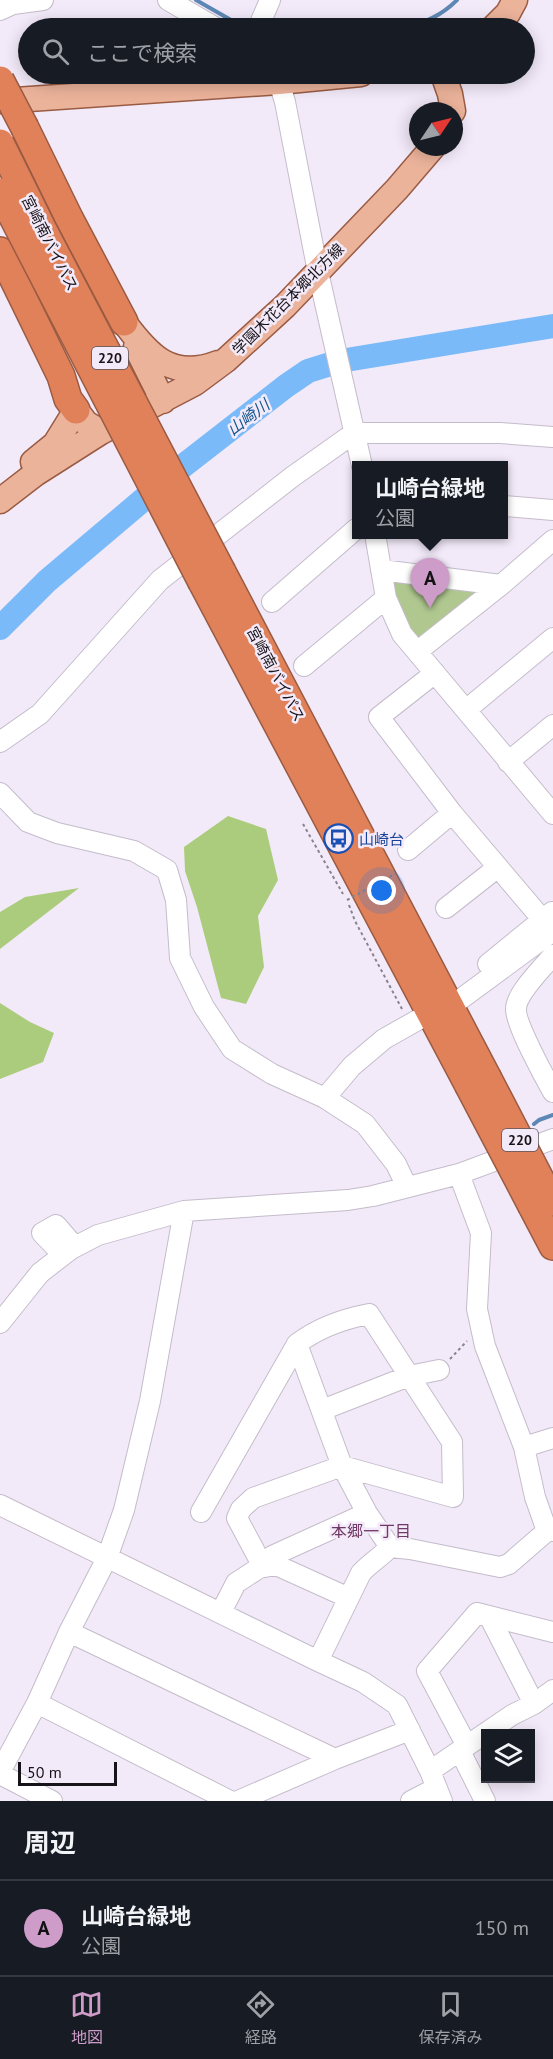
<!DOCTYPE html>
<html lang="ja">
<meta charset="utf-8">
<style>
body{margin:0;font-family:"PT Sans","Noto Sans JP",sans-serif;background:#242831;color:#f1f3f6}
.controls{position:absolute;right:18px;bottom:18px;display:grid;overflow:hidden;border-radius:0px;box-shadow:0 3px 15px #0003}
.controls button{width:54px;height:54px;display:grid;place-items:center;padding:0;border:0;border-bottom:2px solid #363941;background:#171b24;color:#f1f3f6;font:30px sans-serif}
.compass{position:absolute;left:409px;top:102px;width:54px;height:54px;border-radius:50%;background:#171b24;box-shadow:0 3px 15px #0003;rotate:55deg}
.scale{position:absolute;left:18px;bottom:15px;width:99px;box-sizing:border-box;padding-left:6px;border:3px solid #171419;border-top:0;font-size:16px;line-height:21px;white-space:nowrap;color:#171419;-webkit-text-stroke:4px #f3eaf9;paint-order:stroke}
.you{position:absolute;left:382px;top:891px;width:21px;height:21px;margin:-15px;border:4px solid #fff;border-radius:50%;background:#1a73e8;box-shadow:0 0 0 9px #1a73e833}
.badge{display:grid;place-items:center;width:39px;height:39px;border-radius:50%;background:#cd9cc8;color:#111;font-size:20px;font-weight:700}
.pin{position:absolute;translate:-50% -50px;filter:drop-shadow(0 2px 3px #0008)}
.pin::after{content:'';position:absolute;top:32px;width:21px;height:18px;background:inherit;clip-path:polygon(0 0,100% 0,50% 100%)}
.popup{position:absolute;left:352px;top:461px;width:156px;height:78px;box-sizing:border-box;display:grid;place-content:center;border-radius:0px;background:#171b24;filter:drop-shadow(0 2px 4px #0005);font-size:20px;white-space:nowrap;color:#9ea1a6}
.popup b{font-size:22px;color:#f1f3f6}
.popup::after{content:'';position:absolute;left:50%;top:100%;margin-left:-12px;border:12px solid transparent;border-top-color:#171b24}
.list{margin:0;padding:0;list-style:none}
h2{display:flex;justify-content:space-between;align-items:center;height:78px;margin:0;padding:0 24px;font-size:26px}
h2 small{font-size:20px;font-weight:400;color:#9ea1a6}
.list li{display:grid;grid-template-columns:39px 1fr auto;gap:18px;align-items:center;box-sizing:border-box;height:96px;padding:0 24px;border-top:2px solid #363941}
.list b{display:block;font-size:22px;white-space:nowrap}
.list p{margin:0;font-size:20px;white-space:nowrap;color:#9ea1a6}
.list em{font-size:20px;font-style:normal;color:#9ea1a6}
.icon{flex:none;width:33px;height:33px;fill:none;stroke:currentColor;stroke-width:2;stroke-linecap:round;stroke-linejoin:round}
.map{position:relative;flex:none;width:553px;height:1801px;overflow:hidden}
.search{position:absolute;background:#171b24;box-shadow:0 3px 15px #0003;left:18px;right:18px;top:18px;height:66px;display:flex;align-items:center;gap:15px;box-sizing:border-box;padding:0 21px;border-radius:33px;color:#9ea1a6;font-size:22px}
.sheet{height:174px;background:#171b24}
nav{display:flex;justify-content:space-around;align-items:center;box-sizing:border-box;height:84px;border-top:2px solid #363941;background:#171b24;font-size:16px;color:#9ea1a6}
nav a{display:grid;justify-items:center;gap:3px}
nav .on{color:#cd9cc8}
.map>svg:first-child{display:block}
.green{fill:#b0c890}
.forest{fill:#accc7d}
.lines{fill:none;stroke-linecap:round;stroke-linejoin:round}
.stream{stroke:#5d88b5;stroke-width:4}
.river{stroke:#7bbaf8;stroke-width:24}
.minor-casing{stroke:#c4bcca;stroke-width:22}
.major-casing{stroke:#9a5b43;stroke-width:27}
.highway-casing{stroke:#9a5b43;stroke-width:30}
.path{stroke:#89838d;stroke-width:2;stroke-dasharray:3 3;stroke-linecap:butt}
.minor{stroke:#fff;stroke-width:20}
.major{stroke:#ecb39b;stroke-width:24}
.highway{stroke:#e08159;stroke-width:27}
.highway-bridge-casing{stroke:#9a5b43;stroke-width:30;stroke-linecap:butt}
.path-bridge{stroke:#89838d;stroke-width:2;stroke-dasharray:3 3;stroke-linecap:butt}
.highway-bridge{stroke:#e08159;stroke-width:27}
.labels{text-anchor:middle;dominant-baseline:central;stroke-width:5;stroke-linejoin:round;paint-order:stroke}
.shield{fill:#f3eaf9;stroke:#59545c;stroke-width:1.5}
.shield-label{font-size:14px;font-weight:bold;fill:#171419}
.street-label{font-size:15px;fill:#171419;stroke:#f3eaf9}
.transit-label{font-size:15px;fill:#164399;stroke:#f3eaf9;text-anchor:start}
.water-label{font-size:16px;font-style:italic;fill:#12568e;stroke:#f3eaf9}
.neighbourhood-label{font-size:16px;fill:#703865;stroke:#f3eaf9}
</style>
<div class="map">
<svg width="553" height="1801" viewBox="0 0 553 1801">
<rect width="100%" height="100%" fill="#f3eaf9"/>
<path class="green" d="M391 579 480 589 424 642 412 641 398 619Z"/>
<path class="forest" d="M228 816 266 829 278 880 258 916 264 967 246 1004 221 998 197 907 185 871 184 847Z
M79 888 0 949V912L25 897Z
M0 1003 30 1022 54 1033 43 1062 0 1079Z"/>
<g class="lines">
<path class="stream" d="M196 0 245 28
M406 28C426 22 442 15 457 0
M534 1124 539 1120 553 1115"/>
<path class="river" d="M0 628 47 581 183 466 286 386 308 371 340 361 553 326"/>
<defs>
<path id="minor" d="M168 0 216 28
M0 10 13 4 43 0
M258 28 270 0
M269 74 279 82 285 102 318 272 362 466
M504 506 553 510
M375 534 386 598 402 634 553 814
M381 570 501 585
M272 602 356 529
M418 651 501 585 553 540
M304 666 386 598
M435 673 379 717 452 813 542 919
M466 710 553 638
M0 742 40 714 160 580 292 477 354 433H500L553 437
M508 762 553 725
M0 793 28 822 57 833 134 851 167 870 176 900 180 958 204 1007 232 1049 272 1074 325 1098 365 1124 396 1164 407 1187
M408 850 452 813
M446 908 498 867
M553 955C543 968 516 993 516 1009 515 1023 545 1078 553 1092
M488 964 552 912
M450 1007 553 931
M325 1098 352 1066 384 1039 430 1013
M459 1174 481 1233 477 1309 485 1346 524 1447 535 1497 547 1531
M63 1255 42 1233 56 1225 75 1247
M369 1314 452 1442 453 1497 342 1466 297 1344C319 1327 343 1319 369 1314Z
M0 1323 40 1273 71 1249 98 1235 184 1211 348 1200 373 1196 459 1174 553 1139
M322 1410 409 1376 439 1370
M524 1447 553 1438
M0 1505 318 1661 363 1682 397 1705 430 1771 442 1801
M201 1512 297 1344
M272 1556 367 1513
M261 1563 237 1518 241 1509 253 1498 342 1466 367 1513 390 1547
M221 1612 236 1583 259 1568 276 1565 349 1598
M489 1616 534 1704
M69 1632 335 1759
M318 1661 361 1573C370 1563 381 1557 390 1547L410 1549 500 1567 509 1564 547 1531H553
M37 1703 230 1801
M467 1746 427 1671 477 1613 553 1632
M460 1751 485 1801
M430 1771 512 1715 534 1704 553 1690
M0 1772 37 1703 69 1632 107 1558 124 1510 150 1401 184 1211
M0 1774 52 1801
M238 1801 335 1759 410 1730
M411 1801 436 1788"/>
<path id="major" d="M493 28 508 13 515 0
M443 74 450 94 453 111
M0 101 279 82 361 74
M124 322C149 356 172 381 218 363
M136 347 163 401
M33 462 55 444 76 410 86 423 101 432
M0 501 35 474 101 432 195 383 226 360 285 306 397 189 433 147"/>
<path id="highway" d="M25 128 69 218 124 322
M0 251 61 376 68 399 76 410
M222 572 487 1077
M202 582 468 1084
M532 1206 553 1246"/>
</defs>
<use href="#minor" class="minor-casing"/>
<use href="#major" class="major-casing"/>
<use href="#highway" class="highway-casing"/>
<path class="path" d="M303 824 343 894
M349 905 355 921 402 1009
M450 1359 467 1341"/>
<use href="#minor" class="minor"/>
<use href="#major" class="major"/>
<use href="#highway" class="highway"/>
<defs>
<path id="highway-bridge" d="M0 80 25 128
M0 143 42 228 222 572
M0 192 202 582
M487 1077 552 1202
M468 1084 532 1206"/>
</defs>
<use href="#highway-bridge" class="highway-bridge-casing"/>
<path class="path-bridge" d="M347 900 395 874"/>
<use href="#highway-bridge" class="highway-bridge"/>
</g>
<defs>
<symbol id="bus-ring" viewBox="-11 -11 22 22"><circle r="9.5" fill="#f3eaf9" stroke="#1a4fb4" stroke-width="1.5"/><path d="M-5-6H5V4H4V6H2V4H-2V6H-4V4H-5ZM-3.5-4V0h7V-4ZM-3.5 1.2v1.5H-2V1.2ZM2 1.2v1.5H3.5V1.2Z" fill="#1a4fb4"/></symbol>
</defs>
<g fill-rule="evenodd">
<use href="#bus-ring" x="322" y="822" width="33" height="33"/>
</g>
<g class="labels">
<g class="shield">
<rect x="92" y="347" width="36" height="22" rx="4.5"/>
<rect x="502" y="1129" width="36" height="22" rx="4.5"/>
</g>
<g class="shield-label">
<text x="110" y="358">220</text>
<text x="520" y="1140">220</text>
</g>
<g class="street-label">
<text transform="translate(50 243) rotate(63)">宮崎南バイパス</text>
<text transform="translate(288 299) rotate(-45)">学園木花台本郷北方線</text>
<text transform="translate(276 674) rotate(62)">宮崎南バイパス</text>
</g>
<g class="transit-label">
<text x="359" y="839">山崎台</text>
</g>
<g class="water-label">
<text transform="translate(248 417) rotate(-37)">山崎川</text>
</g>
<g class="neighbourhood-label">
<text x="371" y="1531">本郷一丁目</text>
</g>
</g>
</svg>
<div class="controls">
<button><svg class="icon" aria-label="layers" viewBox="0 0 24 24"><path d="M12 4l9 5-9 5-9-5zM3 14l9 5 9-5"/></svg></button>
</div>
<svg class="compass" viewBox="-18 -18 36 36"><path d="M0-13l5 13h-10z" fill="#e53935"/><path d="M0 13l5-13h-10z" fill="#9ea1a6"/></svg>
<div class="scale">50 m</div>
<div class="you"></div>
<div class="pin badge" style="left:430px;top:608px">A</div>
<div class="popup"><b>山崎台緑地</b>公園</div>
<div class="search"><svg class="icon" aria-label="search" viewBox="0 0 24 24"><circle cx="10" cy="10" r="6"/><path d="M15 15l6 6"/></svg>ここで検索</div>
</div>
<section class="sheet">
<h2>周辺<small></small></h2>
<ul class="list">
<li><span class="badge">A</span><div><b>山崎台緑地</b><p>公園</p></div><em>150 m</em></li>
</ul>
</section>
<nav>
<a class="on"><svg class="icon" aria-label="map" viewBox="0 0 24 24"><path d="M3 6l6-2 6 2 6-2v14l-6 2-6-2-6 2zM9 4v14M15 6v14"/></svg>地図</a>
<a><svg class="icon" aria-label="directions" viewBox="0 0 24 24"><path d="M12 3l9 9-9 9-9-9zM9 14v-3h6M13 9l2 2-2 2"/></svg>経路</a>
<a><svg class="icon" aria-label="saved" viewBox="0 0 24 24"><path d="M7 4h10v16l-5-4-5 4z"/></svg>保存済み</a>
</nav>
